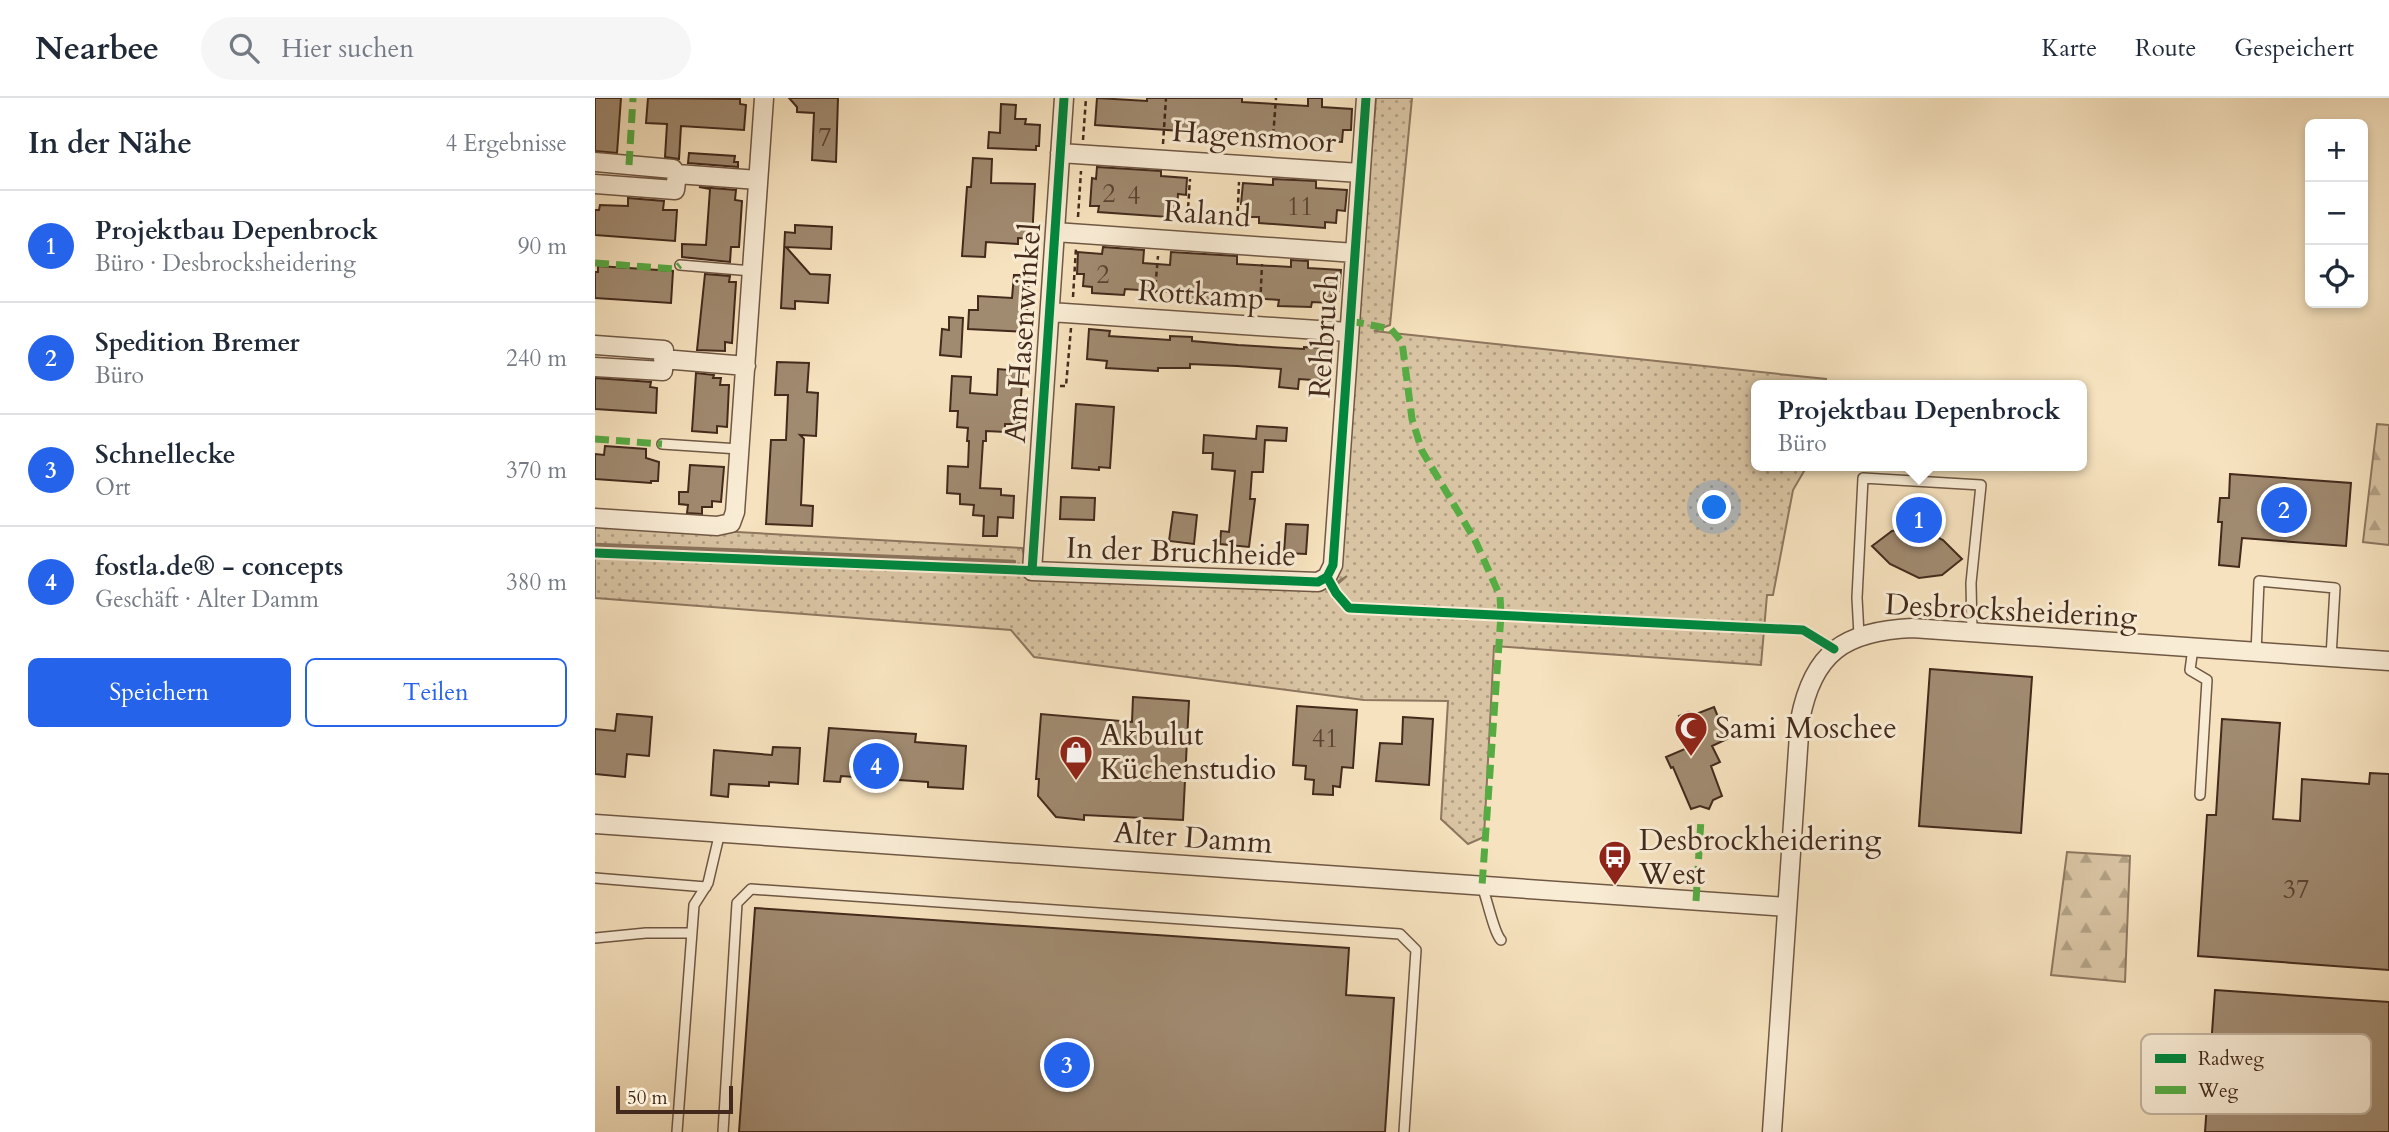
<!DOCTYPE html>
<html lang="de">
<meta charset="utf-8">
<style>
body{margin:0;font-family:Cardo,serif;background:#f6f6f7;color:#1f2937}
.controls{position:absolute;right:21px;top:21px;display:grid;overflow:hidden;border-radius:10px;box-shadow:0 4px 10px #0003}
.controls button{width:63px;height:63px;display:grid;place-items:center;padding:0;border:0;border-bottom:2px solid #e0e1e3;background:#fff;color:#1f2937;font:35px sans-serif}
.scale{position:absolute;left:21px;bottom:18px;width:117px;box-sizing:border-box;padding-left:7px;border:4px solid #432a1c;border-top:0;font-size:19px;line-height:24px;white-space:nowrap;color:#432a1c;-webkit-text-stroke:5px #f9ecd5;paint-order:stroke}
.you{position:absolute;left:1120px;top:410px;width:24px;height:24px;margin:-18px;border:5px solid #fff;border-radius:50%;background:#1a73e8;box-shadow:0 0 0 10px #1a73e833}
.badge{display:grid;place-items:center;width:46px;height:46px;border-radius:50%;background:#2563eb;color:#fff;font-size:23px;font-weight:700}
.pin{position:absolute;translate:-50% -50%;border:4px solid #fff;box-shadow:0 2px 7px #0006}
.popup{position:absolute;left:1156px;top:282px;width:336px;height:91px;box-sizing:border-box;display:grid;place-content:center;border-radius:10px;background:#fff;filter:drop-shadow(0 2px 5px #0005);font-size:23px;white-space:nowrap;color:#747a83}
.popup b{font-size:26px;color:#1f2937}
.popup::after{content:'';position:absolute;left:50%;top:100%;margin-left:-14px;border:14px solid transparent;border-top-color:#fff}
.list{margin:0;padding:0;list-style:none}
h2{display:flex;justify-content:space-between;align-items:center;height:91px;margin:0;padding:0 28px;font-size:30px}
h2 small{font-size:23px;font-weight:400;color:#747a83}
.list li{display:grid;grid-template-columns:46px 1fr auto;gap:21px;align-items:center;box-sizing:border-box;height:112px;padding:0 28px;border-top:2px solid #e0e1e3}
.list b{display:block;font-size:26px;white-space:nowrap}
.list p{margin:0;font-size:23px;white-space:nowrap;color:#747a83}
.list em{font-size:23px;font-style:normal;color:#747a83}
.actions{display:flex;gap:14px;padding:21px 28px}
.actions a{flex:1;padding:16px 0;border:2px solid #2563eb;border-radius:10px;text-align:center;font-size:24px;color:#2563eb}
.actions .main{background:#2563eb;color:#fff}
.icon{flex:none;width:38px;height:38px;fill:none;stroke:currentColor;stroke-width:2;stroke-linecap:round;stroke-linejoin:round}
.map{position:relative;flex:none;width:1794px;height:1034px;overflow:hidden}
header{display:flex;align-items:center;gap:42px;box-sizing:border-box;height:98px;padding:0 35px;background:#fff;border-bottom:2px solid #e0e1e3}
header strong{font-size:33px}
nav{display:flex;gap:38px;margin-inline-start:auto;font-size:24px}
.search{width:490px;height:63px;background:#f6f6f7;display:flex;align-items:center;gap:18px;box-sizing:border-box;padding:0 24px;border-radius:38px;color:#747a83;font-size:26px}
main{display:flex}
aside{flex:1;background:#fff}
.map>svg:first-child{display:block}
.green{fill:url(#green-dots);stroke:#8e765f;stroke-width:2}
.forest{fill:url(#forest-firs);stroke:#8e765f;stroke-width:2}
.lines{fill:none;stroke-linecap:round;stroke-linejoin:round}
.stream{stroke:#8a735c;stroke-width:4.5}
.building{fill:#a08a70;stroke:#432a1c;stroke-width:2}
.service-casing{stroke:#705844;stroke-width:12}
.minor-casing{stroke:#705844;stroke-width:21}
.path{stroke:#432a1c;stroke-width:2.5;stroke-dasharray:5 3.5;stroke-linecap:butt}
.service{stroke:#f9ecd5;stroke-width:9}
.minor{stroke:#f9ecd5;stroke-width:18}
.quiet{stroke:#56ab43;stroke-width:7;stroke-dasharray:14 7;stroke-linecap:butt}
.cycleway-casing{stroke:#f9ecd5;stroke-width:13}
.cycleway{stroke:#00873e;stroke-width:9}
.labels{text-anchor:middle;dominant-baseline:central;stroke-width:6;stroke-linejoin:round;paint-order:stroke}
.number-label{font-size:26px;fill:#5a4231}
.street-label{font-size:30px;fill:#432a1c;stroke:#f9ecd5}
.poi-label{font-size:30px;fill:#432a1c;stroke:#f9ecd5;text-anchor:start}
.key{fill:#f9ecd5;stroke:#c2b29e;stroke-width:2}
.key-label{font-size:19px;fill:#432a1c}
</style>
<header>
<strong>Nearbee</strong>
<div class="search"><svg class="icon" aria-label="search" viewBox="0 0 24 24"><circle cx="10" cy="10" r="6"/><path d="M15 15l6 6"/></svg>Hier suchen</div>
<nav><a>Karte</a><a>Route</a><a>Gespeichert</a></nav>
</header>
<main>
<aside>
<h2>In der Nähe<small>4 Ergebnisse</small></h2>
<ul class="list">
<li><span class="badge">1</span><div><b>Projektbau Depenbrock</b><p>Büro · Desbrocksheidering</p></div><em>90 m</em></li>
<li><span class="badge">2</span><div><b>Spedition Bremer</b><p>Büro</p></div><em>240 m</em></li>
<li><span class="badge">3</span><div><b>Schnellecke</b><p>Ort</p></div><em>370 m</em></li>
<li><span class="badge">4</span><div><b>fostla.de® - concepts</b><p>Geschäft · Alter Damm</p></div><em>380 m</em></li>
</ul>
<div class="actions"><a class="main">Speichern</a><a>Teilen</a></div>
</aside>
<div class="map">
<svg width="1794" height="1034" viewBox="0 0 1794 1034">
<defs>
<pattern id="green-dots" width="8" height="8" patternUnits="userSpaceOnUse" patternTransform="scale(1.75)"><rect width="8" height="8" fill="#d8c3a2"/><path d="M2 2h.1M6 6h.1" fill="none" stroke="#b19f83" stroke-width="1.8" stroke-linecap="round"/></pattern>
<pattern id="forest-firs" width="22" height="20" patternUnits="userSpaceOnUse" patternTransform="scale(1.75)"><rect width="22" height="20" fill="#d8c3a2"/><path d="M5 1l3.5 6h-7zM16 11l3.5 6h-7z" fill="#b19f83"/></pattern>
</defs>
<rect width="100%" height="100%" fill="#f6e2be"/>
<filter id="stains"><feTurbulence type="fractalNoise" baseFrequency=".00286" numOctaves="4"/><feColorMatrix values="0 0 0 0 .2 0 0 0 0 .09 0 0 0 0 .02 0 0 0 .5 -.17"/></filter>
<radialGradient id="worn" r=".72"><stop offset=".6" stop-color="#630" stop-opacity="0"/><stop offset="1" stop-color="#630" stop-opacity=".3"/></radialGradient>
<path class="green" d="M781 0H817L795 227 779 233 1231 281 1230 287H1161V368H1212L1198 392 1178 497H1172L1166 567 899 548 889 739 873 746 846 721 853 603 769 602 439 559 416 532 0 500V426L427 450 435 479 739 489 752 478 740 485Z"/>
<path class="forest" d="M1782 326 1794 327V447L1768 444Z
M1472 754 1535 758 1530 884 1456 877Z"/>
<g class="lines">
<path class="stream" d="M0 447 419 464"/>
</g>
<path class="building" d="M0 0H26L22 55 0 53Z
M53 0 145 1V6L151 7 149 32 86 28 84 61 70 59 72 26 51 25Z
M194 0H243L241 64 217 62 219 15 202 14V9Z
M502 0 552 3V0H647V4L713 8V0H727V9L757 11 756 32H748L747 44 500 27Z
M406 6 421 7 420 21H431L430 26 445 27 444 48H441V52L393 50 394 34 405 35Z
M94 55 140 58 139 64H143V69L93 65Z
M378 60 397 61 396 85 440 86 437 141 423 140V146L391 144 390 159 367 158 372 89H376Z
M502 69 566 73V78L592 80 591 97 583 96 582 114 573 113V119L503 114 504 108H495L497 80 501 81Z
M678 81 721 83V90L752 92 750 113 742 112 741 125 730 124V130L664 125V119H653L654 106H646L648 85 678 87Z
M104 89 141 92 140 102 147 103 144 149H136L135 164 87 159V146L111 147 115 91Z
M33 100 69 103 68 112H82L80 143 0 137V112H4L5 107 33 108Z
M200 127 237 129 236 151 191 149 215 176 235 177 233 205 200 203V211L186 210 190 134 200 135Z
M508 149 549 152 548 165 575 167 576 154 642 158V166L696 169V162L713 163V170L746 172 744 193H737L736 205 717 204 716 209 683 208 684 202 643 199V205L608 203 590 201V195L530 191 529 197 497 195V189L488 188 489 176H482L483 154 507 156Z
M3 168 78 173 76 205 0 200V174H3Z
M110 176 135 178 134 184H141L137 245 130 244V253L102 252Z
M419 177H434L431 234 373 231 374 212H383V198L417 200Z
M354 219 368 220 366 259 345 257 347 231 354 232Z
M494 231 515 233 514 238 575 242V238L597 239V243L643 247 709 251V249L734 250 731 283 704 281 703 291 684 289 686 271 642 268 595 266V270H563V273L511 270 512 263 492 261Z
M182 264 214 265 212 294 223 295 221 338 205 337 209 341 206 407 218 408 217 428 171 426 176 342H191L193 297H180Z
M414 270 428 271 424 326H410V334L391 333V343H388L385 390 406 391V397L419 398 418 420 403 419 402 438H388L389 418 378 417 379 407 365 406V396L352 395 353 368 373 369 374 343H372L373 330 362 329 363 313H355L357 278 376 279 375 295 402 297 403 271 414 272Z
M101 275 119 277 118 280H126L125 287H134L132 329 122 328V335L97 333Z
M0 280 56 284 55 289 62 290 61 315 0 311Z
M481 306 519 309 515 370 504 369V372L477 370Z
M662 328 692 330 691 343 670 342 668 374H657L655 401H660L654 449 625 446 626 433 634 434 640 373 617 371 618 355H608L609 337 661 341Z
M10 348 51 351V360L64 364 63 383H56V385L0 381V356L9 357Z
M95 367 129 369 126 404 117 403V409H107V416L92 415 93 407 84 406V394H93Z
M1635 376 1756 385 1751 448 1647 440 1644 469 1624 467 1627 424H1623L1625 400H1634Z
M466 399 500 400 499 422 465 421Z
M578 414 602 417 599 446 574 443Z
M691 426 713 427 711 456 689 455Z
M1322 429 1348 442 1367 461 1347 477 1324 480 1295 466 1277 448 1297 433Z
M1335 571 1437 579 1426 735 1324 728Z
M538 599 594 603 588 722 489 717V722L461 719 443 698 444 681H441L446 616 537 624Z
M702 608 762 612 758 670 747 669 745 689 738 688V697L718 696 719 682 710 681 711 668 698 667Z
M1119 609 1132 641 1117 648 1125 664 1116 668 1127 698 1118 702 1114 711 1105 708 1096 711 1078 669 1076 670 1071 659 1097 648 1084 618 1094 614 1096 618Z
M22 616 57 619 54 658 32 656 30 679 0 676V631L20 633Z
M808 619 838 621 834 687 781 683 785 645 807 646Z
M1627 621 1685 625 1678 721 1705 723 1707 681 1774 686 1775 675 1794 676V872L1603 858 1612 717H1621Z
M234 630 321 636 320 644 371 648 368 691 333 689V684L246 678 245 684 229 683Z
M178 649 205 650 203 686 174 684V688L134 686 133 699 116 697 119 652 177 657Z
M160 810 754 850 751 897 799 900 790 1034H144Z
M1620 892 1794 904V1034H1610Z"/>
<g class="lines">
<defs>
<path id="service" d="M85 167 157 173
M67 346 144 351
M1264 537 1262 500 1268 380 1386 387 1376 485 1377 533
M1598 550 1595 572 1612 582 1605 697
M1661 555 1664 483 1740 490 1736 559
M0 780 111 789
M887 788C892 801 899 835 906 842
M0 840 51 835H96
M82 1034 99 807 113 785 125 734
M128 1034 142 805 156 791 805 836 821 852 809 1034"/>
<path id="minor" d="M469 0 437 473 723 484 732 479 738 467 771 0
M465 55 765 75
M0 64 78 71 82 76 80 92 0 86
M82 76 163 82
M460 134 760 155
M455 214 753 234
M0 247 69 252 68 273 0 269
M68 261 151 268
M0 420 122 428 136 425 140 414 169 0
M0 726 1192 809
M1177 1034 1205 622C1218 554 1250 533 1317 530L1794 563"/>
</defs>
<use href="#service" class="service-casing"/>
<use href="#minor" class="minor-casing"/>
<path class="path" d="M488 42 491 0
M568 46 571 0
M677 53 681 0
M483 119 486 73
M592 126 595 81
M642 130 644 84
M478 199 481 150
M559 204 563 158
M665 211 667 166
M465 288H471L476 230"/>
<use href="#service" class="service"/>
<use href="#minor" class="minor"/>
<path class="quiet" d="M34 67 38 0
M0 165 80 171 85 167
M755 223 796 231 807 244 817 321 827 353 880 442 905 498 906 517 887 788
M0 341 67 346
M1101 803 1106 721"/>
<defs>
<path id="cycleway" d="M0 455 723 484 732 479
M437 473 469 0
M732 479 741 495 754 510 1208 532 1239 551
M732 479 738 467 771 0"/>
</defs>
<use href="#cycleway" class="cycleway-casing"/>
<use href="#cycleway" class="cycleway"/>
</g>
<defs>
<symbol id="mosque-pin" viewBox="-11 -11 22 30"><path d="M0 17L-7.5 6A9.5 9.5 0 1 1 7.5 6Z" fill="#8f2418" stroke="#f9ecd5"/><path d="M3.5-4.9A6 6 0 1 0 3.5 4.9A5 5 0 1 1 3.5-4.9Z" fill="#fff"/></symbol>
<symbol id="shop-pin" viewBox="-11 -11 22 30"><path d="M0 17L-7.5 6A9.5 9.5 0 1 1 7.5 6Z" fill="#8f2418" stroke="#f9ecd5"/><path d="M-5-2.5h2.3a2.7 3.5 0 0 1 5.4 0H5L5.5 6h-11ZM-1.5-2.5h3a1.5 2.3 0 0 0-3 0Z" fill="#fff"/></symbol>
<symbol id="bus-pin" viewBox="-11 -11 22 30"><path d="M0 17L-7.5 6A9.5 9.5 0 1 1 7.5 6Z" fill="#8f2418" stroke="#f9ecd5"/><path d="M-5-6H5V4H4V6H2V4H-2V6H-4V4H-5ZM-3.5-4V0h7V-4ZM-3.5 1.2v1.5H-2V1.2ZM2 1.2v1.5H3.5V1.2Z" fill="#fff"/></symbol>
</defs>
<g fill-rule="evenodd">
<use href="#mosque-pin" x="1077" y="611" width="38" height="52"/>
<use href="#shop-pin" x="462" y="635" width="38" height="52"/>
<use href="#bus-pin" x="1001" y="740" width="38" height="52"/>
</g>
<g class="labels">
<g class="number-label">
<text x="230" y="39">7</text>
<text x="514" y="95">2</text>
<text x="539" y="97">4</text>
<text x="705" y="108">11</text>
<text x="508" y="176">2</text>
<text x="730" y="640">41</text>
<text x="1701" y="791">37</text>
</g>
<g class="street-label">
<text transform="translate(659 39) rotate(4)">Hagensmoor</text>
<text transform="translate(612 116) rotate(4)">Raland</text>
<text transform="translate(606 197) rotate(4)">Rottkamp</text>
<text transform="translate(428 235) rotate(-86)">Am Hasenwinkel</text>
<text transform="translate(729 238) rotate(-86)">Rehbruch</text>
<text transform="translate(586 454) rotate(2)">In der Bruchheide</text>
<text transform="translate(1416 513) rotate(3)">Desbrocksheidering</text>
<text transform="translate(598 740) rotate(4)">Alter Damm</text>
</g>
<g class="poi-label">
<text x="1120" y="630">Sami Moschee</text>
<text x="505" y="637">Akbulut<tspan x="505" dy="34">Küchenstudio</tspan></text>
<text x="1044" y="742">Desbrockheidering<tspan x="1044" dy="34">West</tspan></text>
</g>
</g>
<rect x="1546" y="936" width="230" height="80" rx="10" class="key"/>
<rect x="1560" y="956" width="31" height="9" fill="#00873e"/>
<rect x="1560" y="988" width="31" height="8" fill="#56ab43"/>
<g class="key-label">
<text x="1603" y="967">Radweg</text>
<text x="1603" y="999">Weg</text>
</g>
<rect width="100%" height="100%" filter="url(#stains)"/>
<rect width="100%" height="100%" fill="url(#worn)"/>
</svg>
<div class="controls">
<button>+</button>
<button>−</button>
<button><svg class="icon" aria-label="locate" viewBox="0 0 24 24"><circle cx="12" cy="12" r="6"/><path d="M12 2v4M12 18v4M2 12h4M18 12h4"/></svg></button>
</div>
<div class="scale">50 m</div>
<div class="you"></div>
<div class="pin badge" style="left:1324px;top:422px">1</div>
<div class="popup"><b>Projektbau Depenbrock</b>Büro</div>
<div class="pin badge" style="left:1689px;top:412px">2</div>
<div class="pin badge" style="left:472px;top:967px">3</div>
<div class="pin badge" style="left:281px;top:668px">4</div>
</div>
</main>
